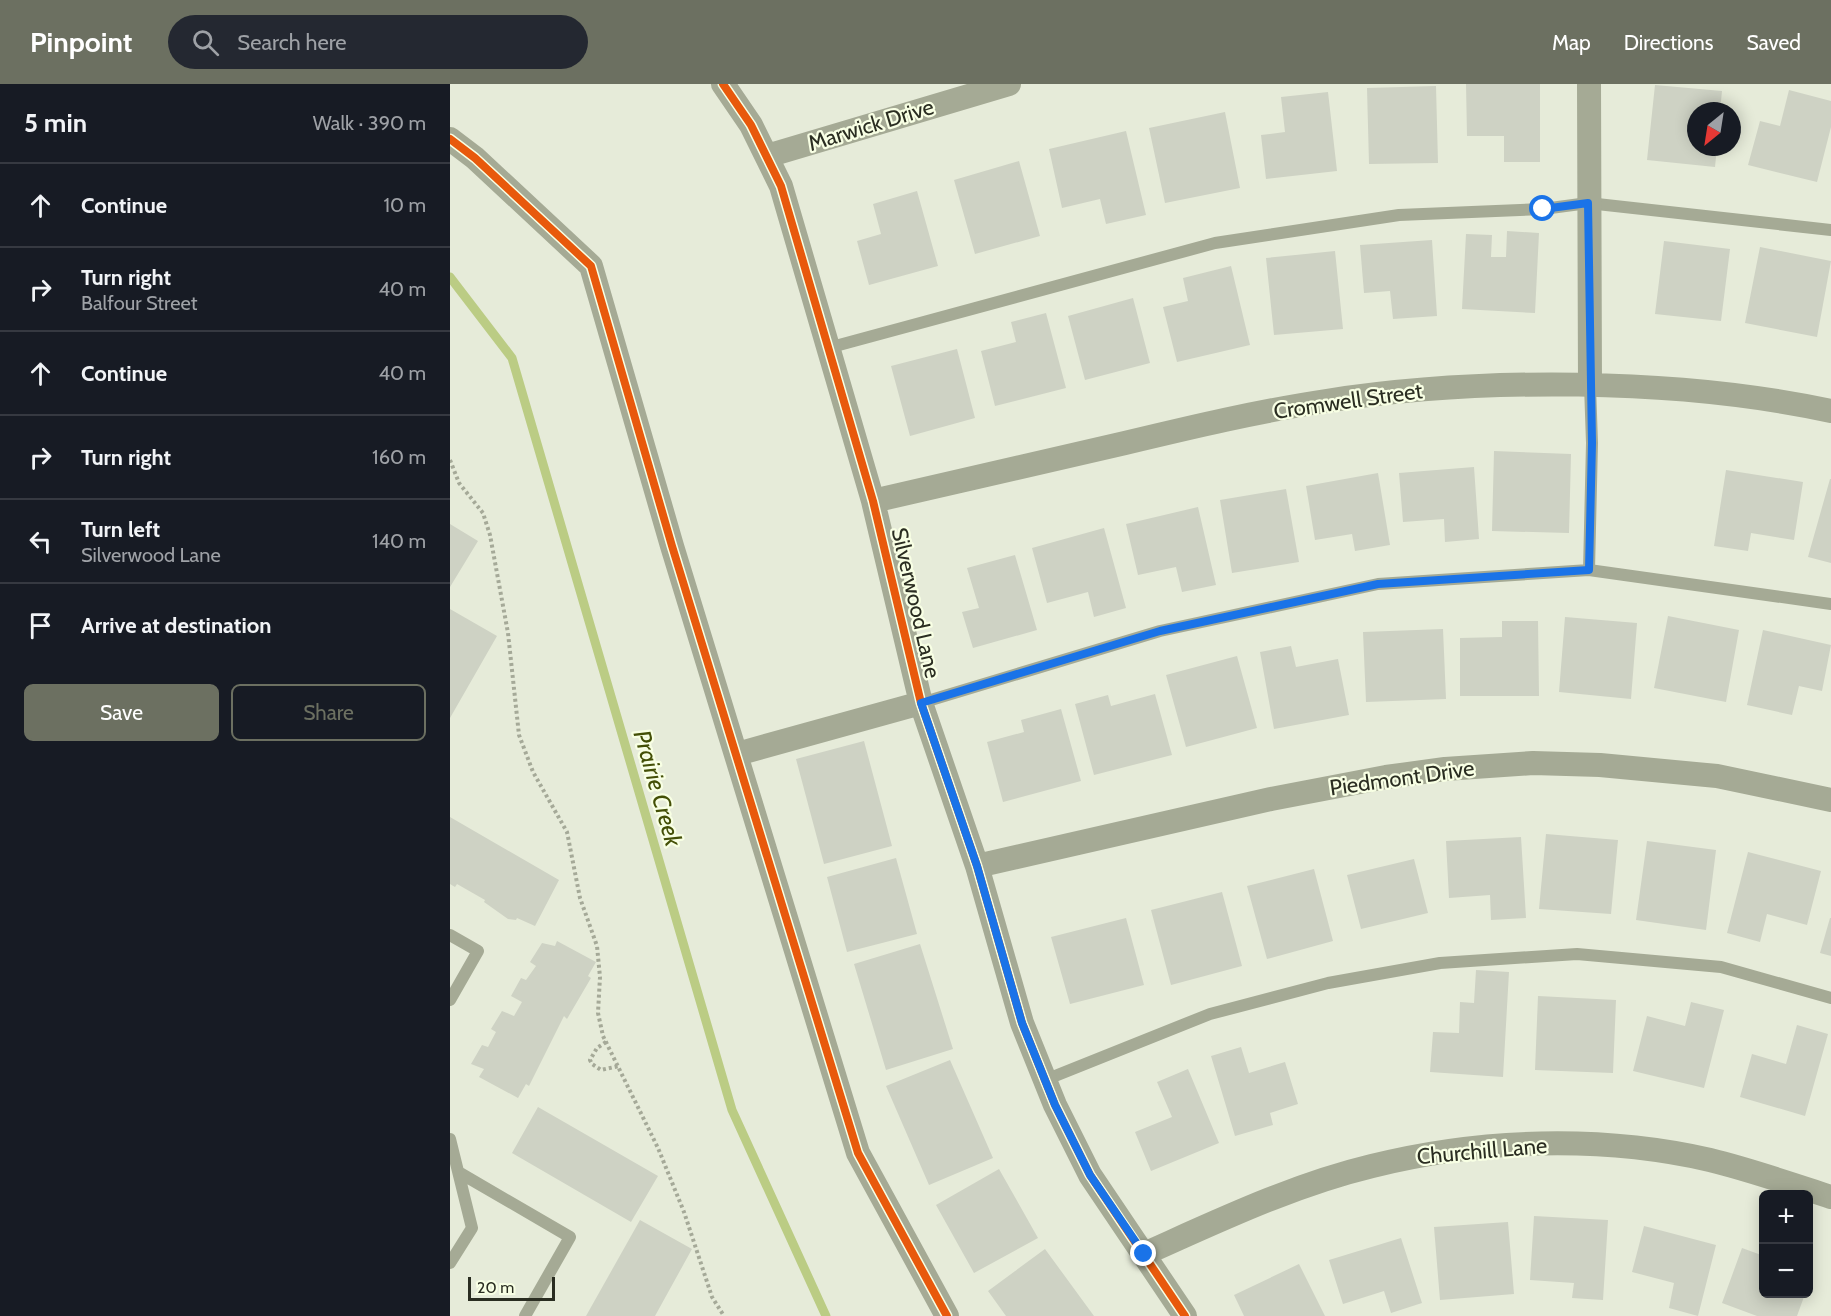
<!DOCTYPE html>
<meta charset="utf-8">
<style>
body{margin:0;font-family:Cabin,sans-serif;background:#242831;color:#f1f3f6}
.controls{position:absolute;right:18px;bottom:18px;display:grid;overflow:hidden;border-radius:9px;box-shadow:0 3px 15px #0003}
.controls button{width:54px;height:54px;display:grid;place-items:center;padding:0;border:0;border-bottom:2px solid #363941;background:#171b24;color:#f1f3f6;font:30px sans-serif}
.compass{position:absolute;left:1237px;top:18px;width:54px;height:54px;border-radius:50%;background:#171b24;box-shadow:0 3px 15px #0003;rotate:210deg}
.scale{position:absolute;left:18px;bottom:15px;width:87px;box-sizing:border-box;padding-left:6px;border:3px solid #2a2d21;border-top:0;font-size:16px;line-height:21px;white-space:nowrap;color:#2a2d21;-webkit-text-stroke:4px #f8ffe4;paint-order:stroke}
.stop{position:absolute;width:18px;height:18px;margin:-14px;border:4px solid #1a73e8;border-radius:50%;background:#fff}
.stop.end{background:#1a73e8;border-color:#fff;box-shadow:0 2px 6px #0008}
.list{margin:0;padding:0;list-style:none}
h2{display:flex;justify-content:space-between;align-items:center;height:78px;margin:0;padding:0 24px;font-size:26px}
h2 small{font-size:20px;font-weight:400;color:#9ea1a6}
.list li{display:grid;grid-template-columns:39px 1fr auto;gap:18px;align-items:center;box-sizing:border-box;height:84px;padding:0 24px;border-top:2px solid #363941}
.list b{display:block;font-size:22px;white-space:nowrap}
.list p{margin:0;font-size:20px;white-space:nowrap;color:#9ea1a6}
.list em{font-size:20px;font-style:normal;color:#9ea1a6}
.actions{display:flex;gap:12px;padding:18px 24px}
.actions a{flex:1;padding:14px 0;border:2px solid #6c7061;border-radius:9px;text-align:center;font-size:21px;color:#6c7061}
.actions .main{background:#6c7061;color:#fff}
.icon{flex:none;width:33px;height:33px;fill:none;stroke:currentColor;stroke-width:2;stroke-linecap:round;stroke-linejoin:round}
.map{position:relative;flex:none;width:1381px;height:1232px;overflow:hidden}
header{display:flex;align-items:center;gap:36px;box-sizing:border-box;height:84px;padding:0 30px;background:#6c7061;color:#fff}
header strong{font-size:28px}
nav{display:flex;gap:33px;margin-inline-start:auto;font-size:21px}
.search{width:420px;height:54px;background:#242831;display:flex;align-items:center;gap:15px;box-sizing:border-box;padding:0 21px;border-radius:33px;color:#9ea1a6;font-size:22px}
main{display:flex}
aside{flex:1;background:#171b24}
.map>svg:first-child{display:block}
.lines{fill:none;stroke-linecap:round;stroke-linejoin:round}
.stream{stroke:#bbcc84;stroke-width:9}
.building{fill:#ced2c4}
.path{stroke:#a5a998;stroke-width:4;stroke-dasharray:3 3;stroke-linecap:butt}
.lane{stroke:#a5aa95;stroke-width:12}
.street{stroke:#a5aa95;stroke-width:24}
.cycleway-casing{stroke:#f8ffe4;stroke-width:11}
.cycleway{stroke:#e8590c;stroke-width:8}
.route{stroke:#1a73e8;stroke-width:8}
.labels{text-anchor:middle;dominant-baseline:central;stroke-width:4.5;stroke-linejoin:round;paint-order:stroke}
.street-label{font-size:22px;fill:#2a2d21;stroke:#f8ffe4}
.water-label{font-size:24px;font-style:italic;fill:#434f06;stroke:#f8ffe4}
</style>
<header>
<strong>Pinpoint</strong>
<div class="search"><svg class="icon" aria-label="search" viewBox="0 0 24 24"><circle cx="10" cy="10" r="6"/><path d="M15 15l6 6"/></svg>Search here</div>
<nav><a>Map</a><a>Directions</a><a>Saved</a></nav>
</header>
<main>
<aside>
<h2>5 min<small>Walk · 390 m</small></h2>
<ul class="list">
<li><svg class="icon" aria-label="ahead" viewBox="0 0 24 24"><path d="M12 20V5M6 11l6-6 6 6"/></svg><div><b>Continue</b></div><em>10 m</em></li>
<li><svg class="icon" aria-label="right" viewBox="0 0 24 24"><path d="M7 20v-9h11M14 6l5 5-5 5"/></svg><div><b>Turn right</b><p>Balfour Street</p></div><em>40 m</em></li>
<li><svg class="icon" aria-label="ahead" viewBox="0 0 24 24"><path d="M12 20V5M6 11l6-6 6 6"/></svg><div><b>Continue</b></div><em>40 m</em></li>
<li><svg class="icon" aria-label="right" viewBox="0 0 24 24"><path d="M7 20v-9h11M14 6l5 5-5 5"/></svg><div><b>Turn right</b></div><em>160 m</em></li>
<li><svg class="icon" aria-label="left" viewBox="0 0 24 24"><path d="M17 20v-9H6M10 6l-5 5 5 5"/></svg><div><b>Turn left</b><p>Silverwood Lane</p></div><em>140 m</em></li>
<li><svg class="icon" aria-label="arrive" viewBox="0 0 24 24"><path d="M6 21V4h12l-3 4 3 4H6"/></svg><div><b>Arrive at destination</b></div></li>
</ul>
<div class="actions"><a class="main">Save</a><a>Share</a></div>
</aside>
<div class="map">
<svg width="1381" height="1232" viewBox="0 0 1381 1232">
<rect width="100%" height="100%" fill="#e6ebd9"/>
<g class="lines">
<path class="stream" d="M0 193 62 274 282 1026 376 1232"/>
</g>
<path class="building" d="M1016 0H1090V78H1054V52H1017Z
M1205 1 1272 7 1270 27H1246V63H1267L1265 83 1197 76Z
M986 2 988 79 919 80 917 4Z
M1339 6 1381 17V43L1367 98 1298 81 1310 37 1330 42Z
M878 8 887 87 816 95 811 51 835 48 831 13Z
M775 28 790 104 715 119 699 44Z
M676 47 696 131 656 140 650 115 612 124 599 65Z
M569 77 590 152 525 170 504 96Z
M467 107 488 182 419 201 407 157 431 150 423 120Z
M1057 147 1089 149 1085 229 1012 225 1016 150 1042 151 1041 173H1056Z
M982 156 987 232 943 235 940 207 914 209 910 161Z
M1214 157 1280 165 1271 237 1205 230Z
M1310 163 1381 177 1367 253 1295 239Z
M885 167 893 245 824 251 816 174Z
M781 182 800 261 727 278 713 223 738 217 733 194Z
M683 214 700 279 635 296 618 232Z
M596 229 616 304 545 322 531 267 566 258 561 238Z
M507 265 525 334 460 352 441 282Z
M1044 367 1121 370 1119 449 1042 447Z
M1024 383 1029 455 995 458 994 435 953 438 949 389Z
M1276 386 1353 398 1344 456 1301 449 1298 467 1264 462Z
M928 389 940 461 905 467 902 450 865 456 856 402Z
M1380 395H1381V479L1358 473Z
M836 405 849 478 782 489 770 416Z
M748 423 766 501 732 508 726 483 688 491 676 440Z
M0 440 28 457 0 503Z
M654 444 676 524 644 533 638 508 597 519 582 464Z
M565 471 587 546 523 564 512 528 529 524 517 484Z
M0 525 47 552 0 634Z
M1218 532 1289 546 1276 618 1204 604Z
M1115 533 1187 539 1181 615 1109 608Z
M1052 537H1088L1089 612H1010V554L1052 553Z
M993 545 996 615 916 618 913 548Z
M1313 546 1381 561 1372 607 1349 602 1342 631 1297 621Z
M841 562 846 583 888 575 899 631 824 645 810 568Z
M787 572 807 644 736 663 716 591Z
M705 610 722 671 644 691 625 620 658 611 661 622Z
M611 625 631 697 553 718 537 658 574 648 571 636Z
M414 657 442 762 374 780 346 675Z
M0 733 109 796 85 842 67 834 66 836 58 835 34 818 35 816 7 800 5 803 0 800Z
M1096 750 1168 756 1161 830 1089 825Z
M1071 753 1076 834 1041 836 1040 811 999 814 996 757Z
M1197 757 1266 766 1256 846 1186 836Z
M1298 768 1371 787 1357 841 1317 830 1310 858 1277 849Z
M446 774 467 850 397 868 377 793Z
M964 775 978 829 911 845 897 791Z
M864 785 883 857 817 875 797 802Z
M772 808 792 882 721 901 701 826Z
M676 834 694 901 620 920 601 853Z
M1380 834H1381V872L1370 869Z
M107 857 146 878 138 892 141 894 117 935 114 932 79 1002 76 1000 68 1014 29 993 34 985 21 980 32 961 38 963 46 948 41 945 52 927 64 932 72 918 61 912 71 894 76 896 86 882 80 878 92 859 105 862Z
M470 860 503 965 436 986 404 880Z
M1026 886 1059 888 1053 993 980 988 983 948 1009 949 1010 918 1024 919Z
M1088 912 1166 916 1163 989 1085 986Z
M1241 918 1274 926 1254 1004 1183 987 1197 932 1235 942Z
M1347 941 1378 950 1355 1032 1290 1013 1302 970 1336 980Z
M791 963 799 989 835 978 848 1020 820 1029 823 1041 785 1052 761 972Z
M500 976 543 1074 479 1101 436 1002Z
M738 985 769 1059 701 1087 685 1048 722 1033 707 998Z
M88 1023 208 1092 181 1138 62 1069Z
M549 1085 588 1154 524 1189 486 1121Z
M1084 1132 1158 1136 1153 1216 1122 1214 1124 1199 1080 1196Z
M190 1136 242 1165 205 1232H136Z
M1058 1138 1064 1210 990 1216 984 1143Z
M1194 1142 1266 1161 1248 1232 1219 1224 1224 1199 1182 1188Z
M951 1154 972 1219 941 1229 934 1207 893 1220 879 1176Z
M1292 1164 1314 1172V1210H1355L1347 1232H1307L1272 1219Z
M595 1165 644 1232H556L538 1207Z
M849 1180 875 1232H794L784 1211Z"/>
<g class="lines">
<path class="path" d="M0 376 9 399 33 429 40 451 58 549 69 651 83 688 117 748 130 814 147 862 150 893 148 929 153 952 208 1064 234 1128 262 1213 274 1232
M156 958 147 964 140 976 142 980 151 986 169 982"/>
<path class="lane" d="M378 264 765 159 949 131 1093 125 1138 119 1381 146
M1139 486 1142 359 1140 301
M471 619 710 547 928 500 1139 486 1381 520
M0 851 28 867 0 916
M595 996 760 930 878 899 990 879 1127 870 1271 883 1381 914
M0 1055 22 1144 0 1179
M10 1089 120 1153 75 1232"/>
<path class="street" d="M273 0 301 41 331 102 423 417 471 619 527 782 572 939 605 1021 640 1091 735 1232
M1139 0 1140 301
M0 55 25 74 141 182 222 462 408 1069 497 1232
M317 72 559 0
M423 417C507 398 591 378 675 359 742 343 809 327 876 317 1031 293 1227 294 1381 327
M287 670 471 619
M527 782 821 715 936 693 995 685 1083 679 1150 681 1267 692 1381 716
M694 1170C768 1137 843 1101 922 1082 1030 1055 1151 1051 1260 1076 1301 1086 1341 1100 1381 1113"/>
<defs>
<path id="cycleway" d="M273 0 301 41 331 102 423 417 471 619 527 782 572 939 605 1021 640 1091 735 1232
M0 55 25 74 141 182 222 462 408 1069 497 1232"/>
</defs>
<use href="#cycleway" class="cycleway-casing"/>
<use href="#cycleway" class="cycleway"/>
</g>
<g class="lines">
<path class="route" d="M694 1170 640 1091 605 1021 572 939 527 782 471 619 710 547 928 500 1139 486 1142 359 1138 119 1093 125"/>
</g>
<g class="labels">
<g class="street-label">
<text transform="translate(421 41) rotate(-17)">Marwick Drive</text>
<text transform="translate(898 317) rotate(-8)">Cromwell Street</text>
<text transform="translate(466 519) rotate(77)">Silverwood Lane</text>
<text transform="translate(952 694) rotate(-8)">Piedmont Drive</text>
<text transform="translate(1032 1067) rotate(-5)">Churchill Lane</text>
</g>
<g class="water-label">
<text transform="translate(208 704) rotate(74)">Prairie Creek</text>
</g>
</g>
</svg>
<div class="controls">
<button>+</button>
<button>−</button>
</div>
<svg class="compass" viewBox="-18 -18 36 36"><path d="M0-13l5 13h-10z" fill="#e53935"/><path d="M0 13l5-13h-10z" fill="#9ea1a6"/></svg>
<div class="scale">20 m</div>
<div class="stop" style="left:1093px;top:125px"></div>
<div class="stop end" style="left:694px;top:1170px"></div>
</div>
</main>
